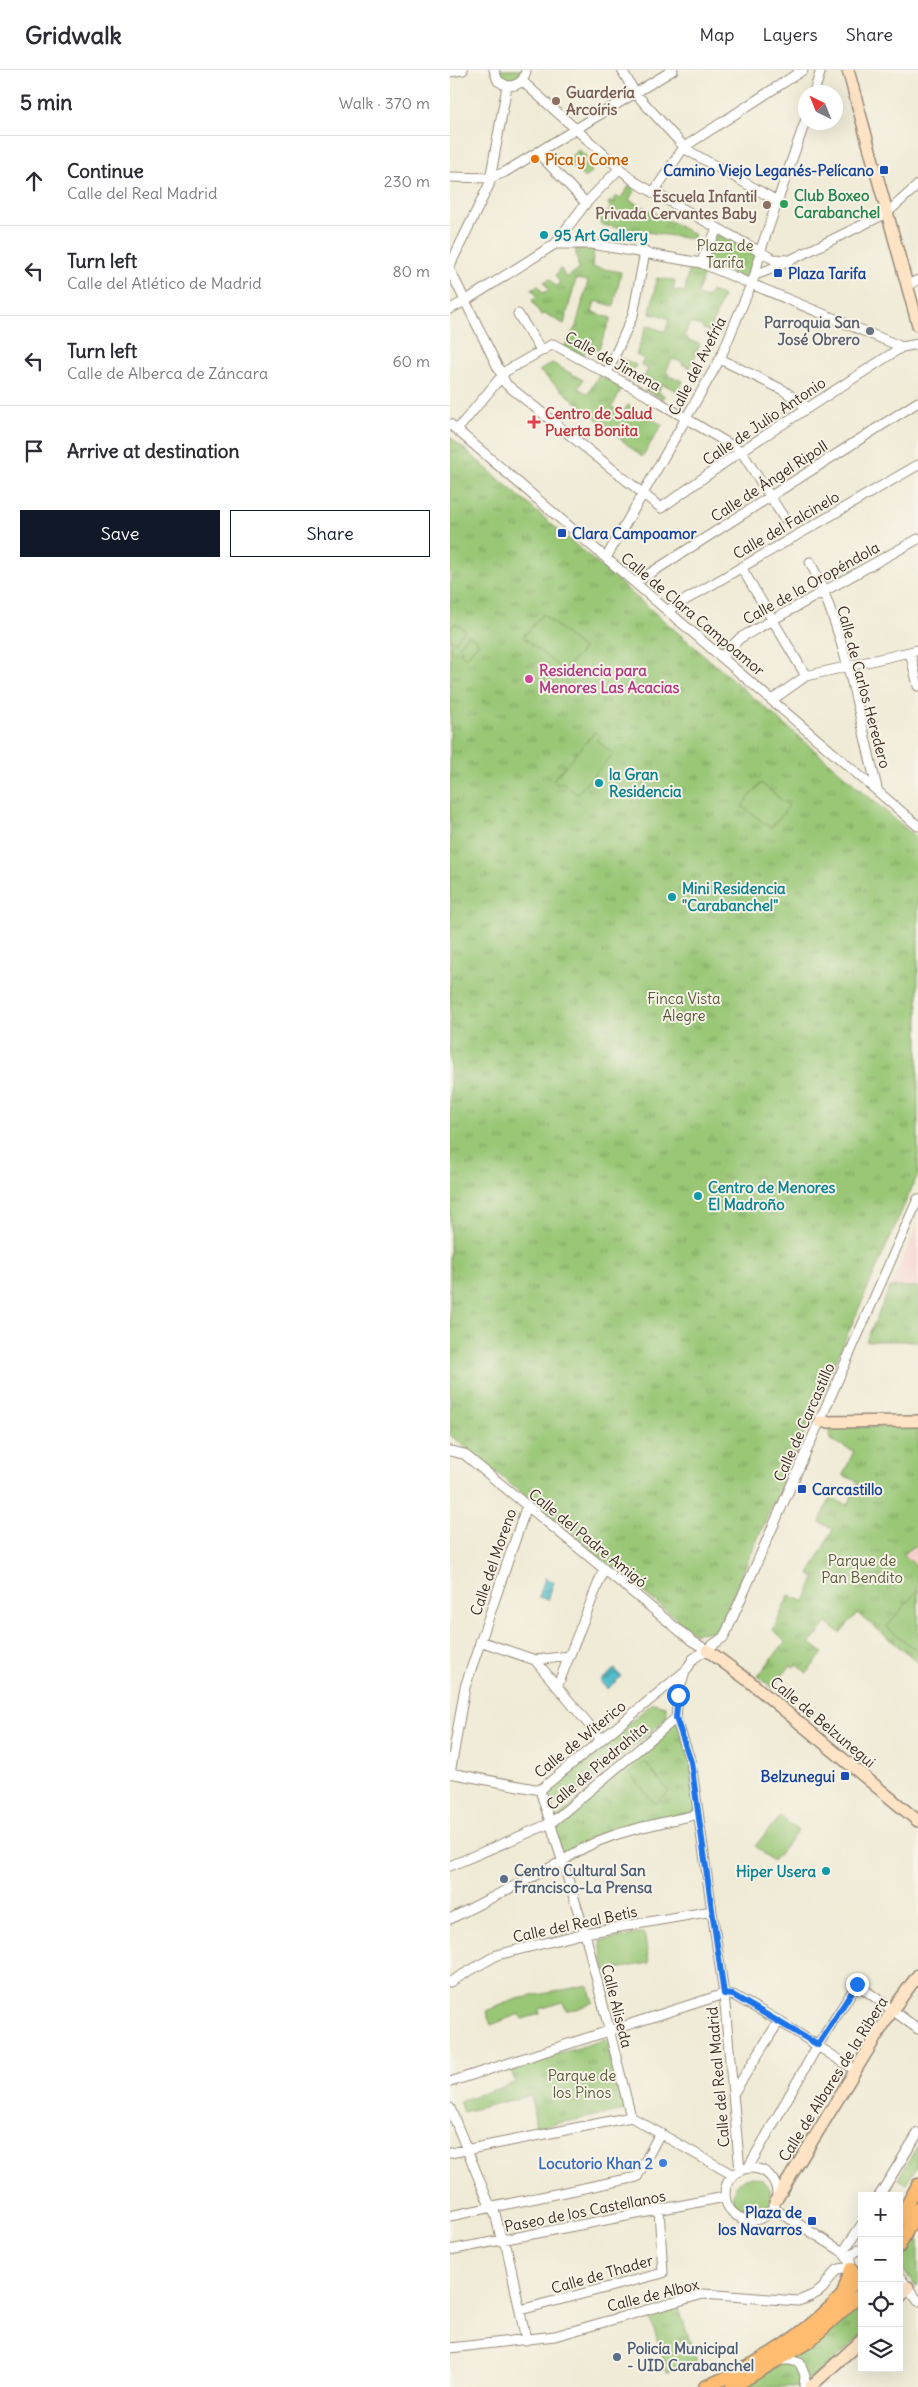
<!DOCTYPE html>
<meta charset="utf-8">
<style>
body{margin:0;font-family:Delius,sans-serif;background:#f7f7f7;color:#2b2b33}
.controls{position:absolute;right:15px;bottom:15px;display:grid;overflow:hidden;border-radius:0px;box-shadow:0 5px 20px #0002}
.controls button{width:45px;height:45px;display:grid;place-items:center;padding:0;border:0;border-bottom:1px solid #e1e1e2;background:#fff;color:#2b2b33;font:25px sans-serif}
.compass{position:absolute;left:348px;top:15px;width:45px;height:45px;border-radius:50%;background:#fff;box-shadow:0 5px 20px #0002;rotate:317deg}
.stop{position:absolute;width:15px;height:15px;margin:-11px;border:4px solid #1a73e8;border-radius:50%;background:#fff}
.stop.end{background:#1a73e8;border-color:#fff;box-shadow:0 1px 5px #0008}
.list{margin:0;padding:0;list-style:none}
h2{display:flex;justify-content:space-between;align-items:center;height:65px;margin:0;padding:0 20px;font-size:21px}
h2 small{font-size:16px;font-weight:400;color:#7c7c81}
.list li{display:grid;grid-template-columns:32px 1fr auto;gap:15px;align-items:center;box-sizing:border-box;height:90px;padding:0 20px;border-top:1px solid #e1e1e2}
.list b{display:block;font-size:19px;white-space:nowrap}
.list p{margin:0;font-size:16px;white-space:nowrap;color:#7c7c81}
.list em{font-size:16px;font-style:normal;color:#7c7c81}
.actions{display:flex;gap:10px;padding:15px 20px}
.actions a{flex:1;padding:11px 0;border:1px solid #111827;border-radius:0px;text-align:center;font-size:18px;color:#111827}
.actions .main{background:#111827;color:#fff}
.icon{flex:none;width:28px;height:28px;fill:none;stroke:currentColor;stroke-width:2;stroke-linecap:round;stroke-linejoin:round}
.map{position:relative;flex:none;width:468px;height:2317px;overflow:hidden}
header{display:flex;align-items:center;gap:30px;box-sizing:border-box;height:70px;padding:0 25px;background:#fff;border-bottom:1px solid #e1e1e2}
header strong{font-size:24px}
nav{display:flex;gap:28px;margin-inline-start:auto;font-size:18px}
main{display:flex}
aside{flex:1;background:#fff}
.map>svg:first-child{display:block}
.built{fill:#f7d0ce}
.park{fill:url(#park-tufts);stroke:#6a784a}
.garden{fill:#99c776;stroke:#6a784a}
.water{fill:url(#water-waves);stroke:#457374}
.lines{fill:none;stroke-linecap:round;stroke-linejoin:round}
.street-casing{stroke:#968a7a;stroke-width:11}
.secondary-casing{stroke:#968a7a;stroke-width:14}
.primary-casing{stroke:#968a7a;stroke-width:15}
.street{stroke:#fff;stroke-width:9}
.secondary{stroke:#fee4c5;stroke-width:11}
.primary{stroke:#fdbc6f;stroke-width:12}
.route{stroke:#1a73e8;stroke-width:6}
.education-dot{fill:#8d6e63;stroke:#f7f3e8;stroke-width:2}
.food-dot{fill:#e8710a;stroke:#f7f3e8;stroke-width:2}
.transit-dot{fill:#1a4fb4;stroke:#f7f3e8;stroke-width:2}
.leisure-dot{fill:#2e9e5b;stroke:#f7f3e8;stroke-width:2}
.culture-dot{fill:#0f9aa8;stroke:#f7f3e8;stroke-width:2}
.worship-dot{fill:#6b7280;stroke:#f7f3e8;stroke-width:2}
.health-dot{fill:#e0444e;stroke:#f7f3e8;stroke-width:2}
.hotel-dot{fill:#d1479c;stroke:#f7f3e8;stroke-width:2}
.service-dot{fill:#5c6f8a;stroke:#f7f3e8;stroke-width:2}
.shop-dot{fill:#3f7fe0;stroke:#f7f3e8;stroke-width:2}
.labels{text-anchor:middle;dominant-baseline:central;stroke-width:4;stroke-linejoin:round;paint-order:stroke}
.education-label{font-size:15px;font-weight:bold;fill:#785e54;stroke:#f7f3e8;text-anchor:start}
.food-label{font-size:15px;font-weight:bold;fill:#c56008;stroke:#f7f3e8;text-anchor:start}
.transit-label{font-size:15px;font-weight:bold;fill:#164399;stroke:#f7f3e8;text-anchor:end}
.leisure-label{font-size:15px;font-weight:bold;fill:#27864d;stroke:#f7f3e8;text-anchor:start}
.culture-label{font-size:15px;font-weight:bold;fill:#0d838f;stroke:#f7f3e8;text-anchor:start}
.park-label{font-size:15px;fill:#575938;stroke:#f7f3e8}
.worship-label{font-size:15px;font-weight:bold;fill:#5b616d;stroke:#f7f3e8;text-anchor:end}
.street-label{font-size:15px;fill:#3b2a1e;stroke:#f7f3e8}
.health-label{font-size:15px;font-weight:bold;fill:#be3a42;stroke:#f7f3e8;text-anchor:start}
.hotel-label{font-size:15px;font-weight:bold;fill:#b23c85;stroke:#f7f3e8;text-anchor:start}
.service-label{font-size:15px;font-weight:bold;fill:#4e5e75;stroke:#f7f3e8;text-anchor:start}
.shop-label{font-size:15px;font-weight:bold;fill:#366cbe;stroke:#f7f3e8;text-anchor:end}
</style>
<header>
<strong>Gridwalk</strong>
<nav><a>Map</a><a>Layers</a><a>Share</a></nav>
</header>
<main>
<aside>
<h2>5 min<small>Walk · 370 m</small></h2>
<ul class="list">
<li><svg class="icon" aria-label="ahead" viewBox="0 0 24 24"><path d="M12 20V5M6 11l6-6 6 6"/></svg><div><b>Continue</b><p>Calle del Real Madrid</p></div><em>230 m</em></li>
<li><svg class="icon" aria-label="left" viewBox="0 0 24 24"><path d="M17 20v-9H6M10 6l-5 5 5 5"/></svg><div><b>Turn left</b><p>Calle del Atlético de Madrid</p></div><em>80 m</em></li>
<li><svg class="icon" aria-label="left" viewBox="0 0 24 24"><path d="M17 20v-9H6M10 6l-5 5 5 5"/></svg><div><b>Turn left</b><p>Calle de Alberca de Záncara</p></div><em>60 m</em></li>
<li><svg class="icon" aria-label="arrive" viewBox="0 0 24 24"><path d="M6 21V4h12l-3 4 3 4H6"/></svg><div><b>Arrive at destination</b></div></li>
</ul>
<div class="actions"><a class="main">Save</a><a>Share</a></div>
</aside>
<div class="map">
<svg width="468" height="2317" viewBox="0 0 468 2317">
<defs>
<pattern id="park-tufts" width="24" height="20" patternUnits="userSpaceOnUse" patternTransform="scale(1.25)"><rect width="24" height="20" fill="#99c776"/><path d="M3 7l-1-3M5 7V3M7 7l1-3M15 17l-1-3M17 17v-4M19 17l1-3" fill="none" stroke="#7ea260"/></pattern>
<pattern id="water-waves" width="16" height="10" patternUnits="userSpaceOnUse" patternTransform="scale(1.25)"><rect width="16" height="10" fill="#4fbcc9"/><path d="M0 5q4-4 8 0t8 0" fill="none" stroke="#4399a3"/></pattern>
</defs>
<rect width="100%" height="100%" fill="#f7f3e8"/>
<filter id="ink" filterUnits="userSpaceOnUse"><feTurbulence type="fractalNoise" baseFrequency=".02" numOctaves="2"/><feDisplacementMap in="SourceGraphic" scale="10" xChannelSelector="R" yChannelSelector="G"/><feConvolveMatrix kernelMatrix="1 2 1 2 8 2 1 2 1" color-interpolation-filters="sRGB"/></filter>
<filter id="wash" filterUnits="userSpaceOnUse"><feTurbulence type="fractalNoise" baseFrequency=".0096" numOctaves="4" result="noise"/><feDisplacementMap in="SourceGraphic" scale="20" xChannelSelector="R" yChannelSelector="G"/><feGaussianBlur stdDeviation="1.12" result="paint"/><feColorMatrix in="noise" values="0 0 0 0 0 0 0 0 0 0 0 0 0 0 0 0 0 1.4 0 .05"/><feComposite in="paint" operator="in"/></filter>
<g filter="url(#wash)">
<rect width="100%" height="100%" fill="#f0ebd6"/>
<path class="built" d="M468 1154V1217H440Z
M462 1477H468V1497L454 1485Z"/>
<path class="park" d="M129 80 137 87 134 91 142 101 135 108 115 91Z
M180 115 185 119 179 130 244 164 242 169 152 155 150 149 153 146 149 142 152 140 156 144 161 138 158 134 160 131 164 134 165 131 163 129 166 126 170 129Z
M267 162 308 184 302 203 295 208 255 193Z
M144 177 142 197 171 202 164 236 145 231 142 242 161 248 148 281 139 275 131 289 113 279 126 256 138 211 126 209 114 254 96 244 91 245 82 230 87 226 82 219 88 215 93 223 99 220 94 212 100 209 105 216 110 213 105 205 109 202 108 200 111 199 116 208 129 199 125 179Z
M239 197 255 200 247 225 257 228 261 221 273 226 260 262 252 258 253 256 240 253 234 266 238 268 237 270 250 274 240 298 232 294 233 292 222 289 216 302 219 304 218 306 233 311 228 321 212 314 208 322 215 326 214 329 195 320 201 311 194 307 198 299 191 295 194 289 186 285 197 255 212 261 216 260 219 249 207 244 206 245 200 244 207 208 225 211 223 220 235 222Z
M171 288 186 295 178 310 169 303 168 294Z
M102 293 133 310 128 318 138 324 149 305 172 318 162 337 173 343 178 335 212 355 192 387 89 301Z
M0 367 468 769V1104L267 1561 244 1563 0 1365Z
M440 1217H468V1271H416Z
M468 1355V1477H462L454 1485 468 1497V1592L407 1543 390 1563 377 1553 360 1573 373 1583 357 1603 346 1594 344 1597 341 1595 322 1618 308 1606 335 1572 323 1560 339 1525 355 1532 365 1508 359 1505 383 1459 370 1452 380 1428 398 1435 408 1412 393 1405 404 1381 380 1370V1358Z
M226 1648 241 1692 248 1744 180 1757 113 1790 101 1753Z
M156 1969 175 2041 86 2057 81 2025 13 2042 9 2031 65 2013 61 1999Z
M468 2157V2215L466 2216 451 2198 450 2187Z
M412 2234V2266L352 2317H289L365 2275Z
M229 2238 247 2293 217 2302 200 2246Z"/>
<path class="garden" d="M49 0H71L66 10 57 11 50 5Z
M93 544 133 579 114 601 73 567Z
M5 553 15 560 5 572 0 570V559Z
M18 564 29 573 16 588 10 582 12 579 9 576Z
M145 662 150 666 147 670 163 684 127 724 112 712 108 715 103 710Z
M311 713 339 736 321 758 292 736Z
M468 1519V1582L437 1557Z
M203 1633 216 1636 217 1648 113 1735 105 1734 98 1724 102 1717Z
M195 1692 219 1722 205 1734 180 1704Z
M330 1746 348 1761 323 1791 305 1776Z
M194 1863 199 1893 155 1901 150 1871Z
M138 1915 143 1932 127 1939 116 1940 113 1932 89 1939 90 1944 72 1949 69 1944 41 1955 36 1941 67 1929Z
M468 2075V2095L456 2114 448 2109Z
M283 2126a19 19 0 1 1 38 0a19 19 0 1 1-38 0Z"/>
<path class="water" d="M95 1508 104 1512 98 1530 89 1527Z
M165 1599 171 1607 157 1619 150 1611Z"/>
</g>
<g filter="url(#ink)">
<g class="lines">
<defs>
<path id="street" d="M44 0 48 11 57 16C68 16 75 11 76 0
M172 0 185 23 237 80 327 131
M0 2 13 0
M72 11 185 112 323 189 338 190
M364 22 371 0
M87 82 136 133
M0 107 40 108 55 102 223 0
M203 123 234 77 353 0
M105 174 136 133 169 99
M251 193 267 159
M0 195 39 115 57 16
M0 200 56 314 211 438 291 381 452 277
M305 205 326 197 437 143 468 115
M458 215 468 210
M0 239 15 231 105 174H142L251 193 452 277 468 274
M68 244 91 280
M270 289 333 320 358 338
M157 303 183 245 195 182
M0 354 468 756
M7 360 56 301 103 274 200 327 291 381 334 448
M156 488 270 289 305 205 310 182 356 49
M360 492C395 561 409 647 428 722
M291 497 356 606
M185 513 468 332
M218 540 468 395
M460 582 468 616
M272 586 290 568 468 469
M322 630 356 606 468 580
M0 1381 14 1384 242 1571 257 1580
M30 1571 85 1590 151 1669
M85 1590 120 1586
M107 1617 154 1499
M0 1703 90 1720 234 1602
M0 1704 15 1617 77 1435
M90 1720 135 1863 181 2047 283 2105
M0 1796 101 1753 226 1648
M0 1849 113 1791C153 1761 202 1756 248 1744
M0 1912 47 1885 135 1863 262 1841
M0 2012 274 1924 283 1925 329 1951 405 2000
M283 2024 329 1951
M0 2038 40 2136 45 2143 50 2164 57 2179 76 2270
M0 2083 181 2047
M298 2098 368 1975 407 1914 468 1959
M275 2124a26 26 0 1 1 52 0a26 26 0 1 1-52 0Z
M290 2101 274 1924 262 1841 241 1692 226 1648 228 1625 235 1602 243 1589 274 1567 468 1129
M429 2126 468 2063
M323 2138 393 2182 399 2191
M0 2146 187 2107 210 2063
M0 2180 275 2127
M393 2182 412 2154
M400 2196 401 2185 408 2180
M449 2206 468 2231
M70 2240 213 2203 209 2140
M0 2278 105 2266 253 2224 348 2231C357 2228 366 2225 373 2218 382 2208 384 2194 401 2199
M331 2290H340L350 2293 355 2305 354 2317"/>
<path id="secondary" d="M398 0 468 255
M370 1352 468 1351
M257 1580 299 1611 468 1751
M326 2130 443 1939 468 1905
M449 2228 458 2217
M360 2317 412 2270"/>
<path id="primary" d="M449 2150 468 2115
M449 2176 468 2139
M394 2221 401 2199
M255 2317C316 2292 370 2255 412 2203
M282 2317 358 2272 412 2223"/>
</defs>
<use href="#street" class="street-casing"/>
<use href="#secondary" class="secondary-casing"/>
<use href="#primary" class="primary-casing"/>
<use href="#street" class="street"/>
<use href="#secondary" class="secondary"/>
<use href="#primary" class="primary"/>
</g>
</g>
<g class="lines" filter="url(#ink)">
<path class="route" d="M228 1625 226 1648 241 1692 274 1924 283 1925 368 1975 407 1914"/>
</g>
<g class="education-dot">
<circle cx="106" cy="31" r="5"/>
<circle cx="317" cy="135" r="5"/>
</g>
<circle class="food-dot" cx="85" cy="89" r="5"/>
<g class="transit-dot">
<rect x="429" y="95" width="10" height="10" rx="2.5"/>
<rect x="323" y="198" width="10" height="10" rx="2.5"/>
<rect x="107" y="458" width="10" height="10" rx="2.5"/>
<rect x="347" y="1414" width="10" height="10" rx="2.5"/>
<rect x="390" y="1701" width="10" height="10" rx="2.5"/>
<rect x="357" y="2146" width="10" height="10" rx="2.5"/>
</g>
<circle class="leisure-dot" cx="334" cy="134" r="5"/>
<g class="culture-dot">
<circle cx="94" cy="165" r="5"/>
<circle cx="149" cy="713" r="5"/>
<circle cx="222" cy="827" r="5"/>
<circle cx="248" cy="1126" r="5"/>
<circle cx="376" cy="1801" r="5"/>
</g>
<circle class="worship-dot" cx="420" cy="261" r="5"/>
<path class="health-dot" d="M81.5 344.5h5v5h5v5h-5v5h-5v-5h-5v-5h5z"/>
<circle class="hotel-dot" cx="79" cy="609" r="5"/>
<g class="service-dot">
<circle cx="54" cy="1809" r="5"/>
<circle cx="167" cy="2287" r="5"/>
</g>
<circle class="shop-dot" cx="213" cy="2093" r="5"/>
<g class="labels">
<g class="education-label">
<text x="116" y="22">Guardería<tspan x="116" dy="17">Arcoíris</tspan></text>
<text x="307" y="126" text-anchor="end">Escuela Infantil<tspan x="307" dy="17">Privada Cervantes Baby</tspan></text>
</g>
<g class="food-label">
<text x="95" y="89">Pica y Come</text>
</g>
<g class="transit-label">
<text x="424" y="100">Camino Viejo Leganés-Pelícano</text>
<text x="338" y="203" text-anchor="start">Plaza Tarifa</text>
<text x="122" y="463" text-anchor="start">Clara Campoamor</text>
<text x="362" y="1419" text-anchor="start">Carcastillo</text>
<text x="385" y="1706">Belzunegui</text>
<text x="352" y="2142">Plaza de<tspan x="352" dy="17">los Navarros</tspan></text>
</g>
<g class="leisure-label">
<text x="344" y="125">Club Boxeo<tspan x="344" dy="17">Carabanchel</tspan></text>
</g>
<g class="culture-label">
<text x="104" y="165">95 Art Gallery</text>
<text x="159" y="704">la Gran<tspan x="159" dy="17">Residencia</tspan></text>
<text x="232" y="818">Mini Residencia<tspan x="232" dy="17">"Carabanchel"</tspan></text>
<text x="258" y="1117">Centro de Menores<tspan x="258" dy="17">El Madroño</tspan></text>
<text x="366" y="1801" text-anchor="end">Hiper Usera</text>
</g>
<g class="park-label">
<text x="275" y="175">Plaza de<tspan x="275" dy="17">Tarifa</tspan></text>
<text x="234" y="928">Finca Vista<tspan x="234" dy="17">Alegre</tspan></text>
<text x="412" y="1490">Parque de<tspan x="412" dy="17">Pan Bendito</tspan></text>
<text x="132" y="2005">Parque de<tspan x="132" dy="17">los Pinos</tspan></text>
</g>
<g class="worship-label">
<text x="410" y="252">Parroquia San<tspan x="410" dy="17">José Obrero</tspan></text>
</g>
<g class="street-label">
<text transform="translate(163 291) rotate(29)">Calle de Jimena</text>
<text transform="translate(247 296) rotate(-63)">Calle del Avefría</text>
<text transform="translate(314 351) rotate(-34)">Calle de Julio Antonio</text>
<text transform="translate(319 411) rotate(-33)">Calle de Ángel Ripoll</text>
<text transform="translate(336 455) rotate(-30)">Calle del Falcinelo</text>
<text transform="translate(361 513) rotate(-29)">Calle de la Oropéndola</text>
<text transform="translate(243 544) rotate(40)">Calle de Clara Campoamor</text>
<text transform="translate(414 617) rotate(75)">Calle de Carlos Heredero</text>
<text transform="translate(354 1352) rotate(-66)">Calle de Carcastillo</text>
<text transform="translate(138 1468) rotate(39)">Calle del Padre Amigó</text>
<text transform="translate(43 1492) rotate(-71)">Calle del Moreno</text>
<text transform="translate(373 1652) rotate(40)">Calle de Belzunegui</text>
<text transform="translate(130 1669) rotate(-39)">Calle de Witerico</text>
<text transform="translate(147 1696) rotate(-40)">Calle de Piedrahíta</text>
<text transform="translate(125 1854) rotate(-12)">Calle del Real Betis</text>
<text transform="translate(167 1936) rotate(76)">Calle Aliseda</text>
<text transform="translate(268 2007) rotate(-95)">Calle del Real Madrid</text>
<text transform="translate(383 2009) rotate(-58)">Calle de Albares de la Ribera</text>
<text transform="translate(135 2141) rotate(-11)">Paseo de los Castellanos</text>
<text transform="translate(152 2204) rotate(-16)">Calle de Thader</text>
<text transform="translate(203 2225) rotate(-14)">Calle de Albox</text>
</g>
<g class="health-label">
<text x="95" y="343">Centro de Salud<tspan x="95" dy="17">Puerta Bonita</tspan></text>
</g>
<g class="hotel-label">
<text x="89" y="600">Residencia para<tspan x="89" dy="17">Menores Las Acacias</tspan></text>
</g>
<g class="service-label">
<text x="64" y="1800">Centro Cultural San<tspan x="64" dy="17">Francisco-La Prensa</tspan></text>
<text x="177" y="2278">Policía Municipal<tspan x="177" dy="17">- UID Carabanchel</tspan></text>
</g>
<g class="shop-label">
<text x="203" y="2093">Locutorio Khan 2</text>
</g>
</g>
</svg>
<div class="controls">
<button>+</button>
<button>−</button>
<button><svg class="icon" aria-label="locate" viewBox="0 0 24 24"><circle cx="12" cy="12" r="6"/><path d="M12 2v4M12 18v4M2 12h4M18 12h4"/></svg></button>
<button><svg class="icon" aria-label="layers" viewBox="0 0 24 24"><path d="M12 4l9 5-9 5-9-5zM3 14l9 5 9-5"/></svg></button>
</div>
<svg class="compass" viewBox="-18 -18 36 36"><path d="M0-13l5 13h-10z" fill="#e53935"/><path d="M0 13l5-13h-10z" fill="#7c7c81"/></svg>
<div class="stop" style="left:228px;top:1625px"></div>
<div class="stop end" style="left:407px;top:1914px"></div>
</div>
</main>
